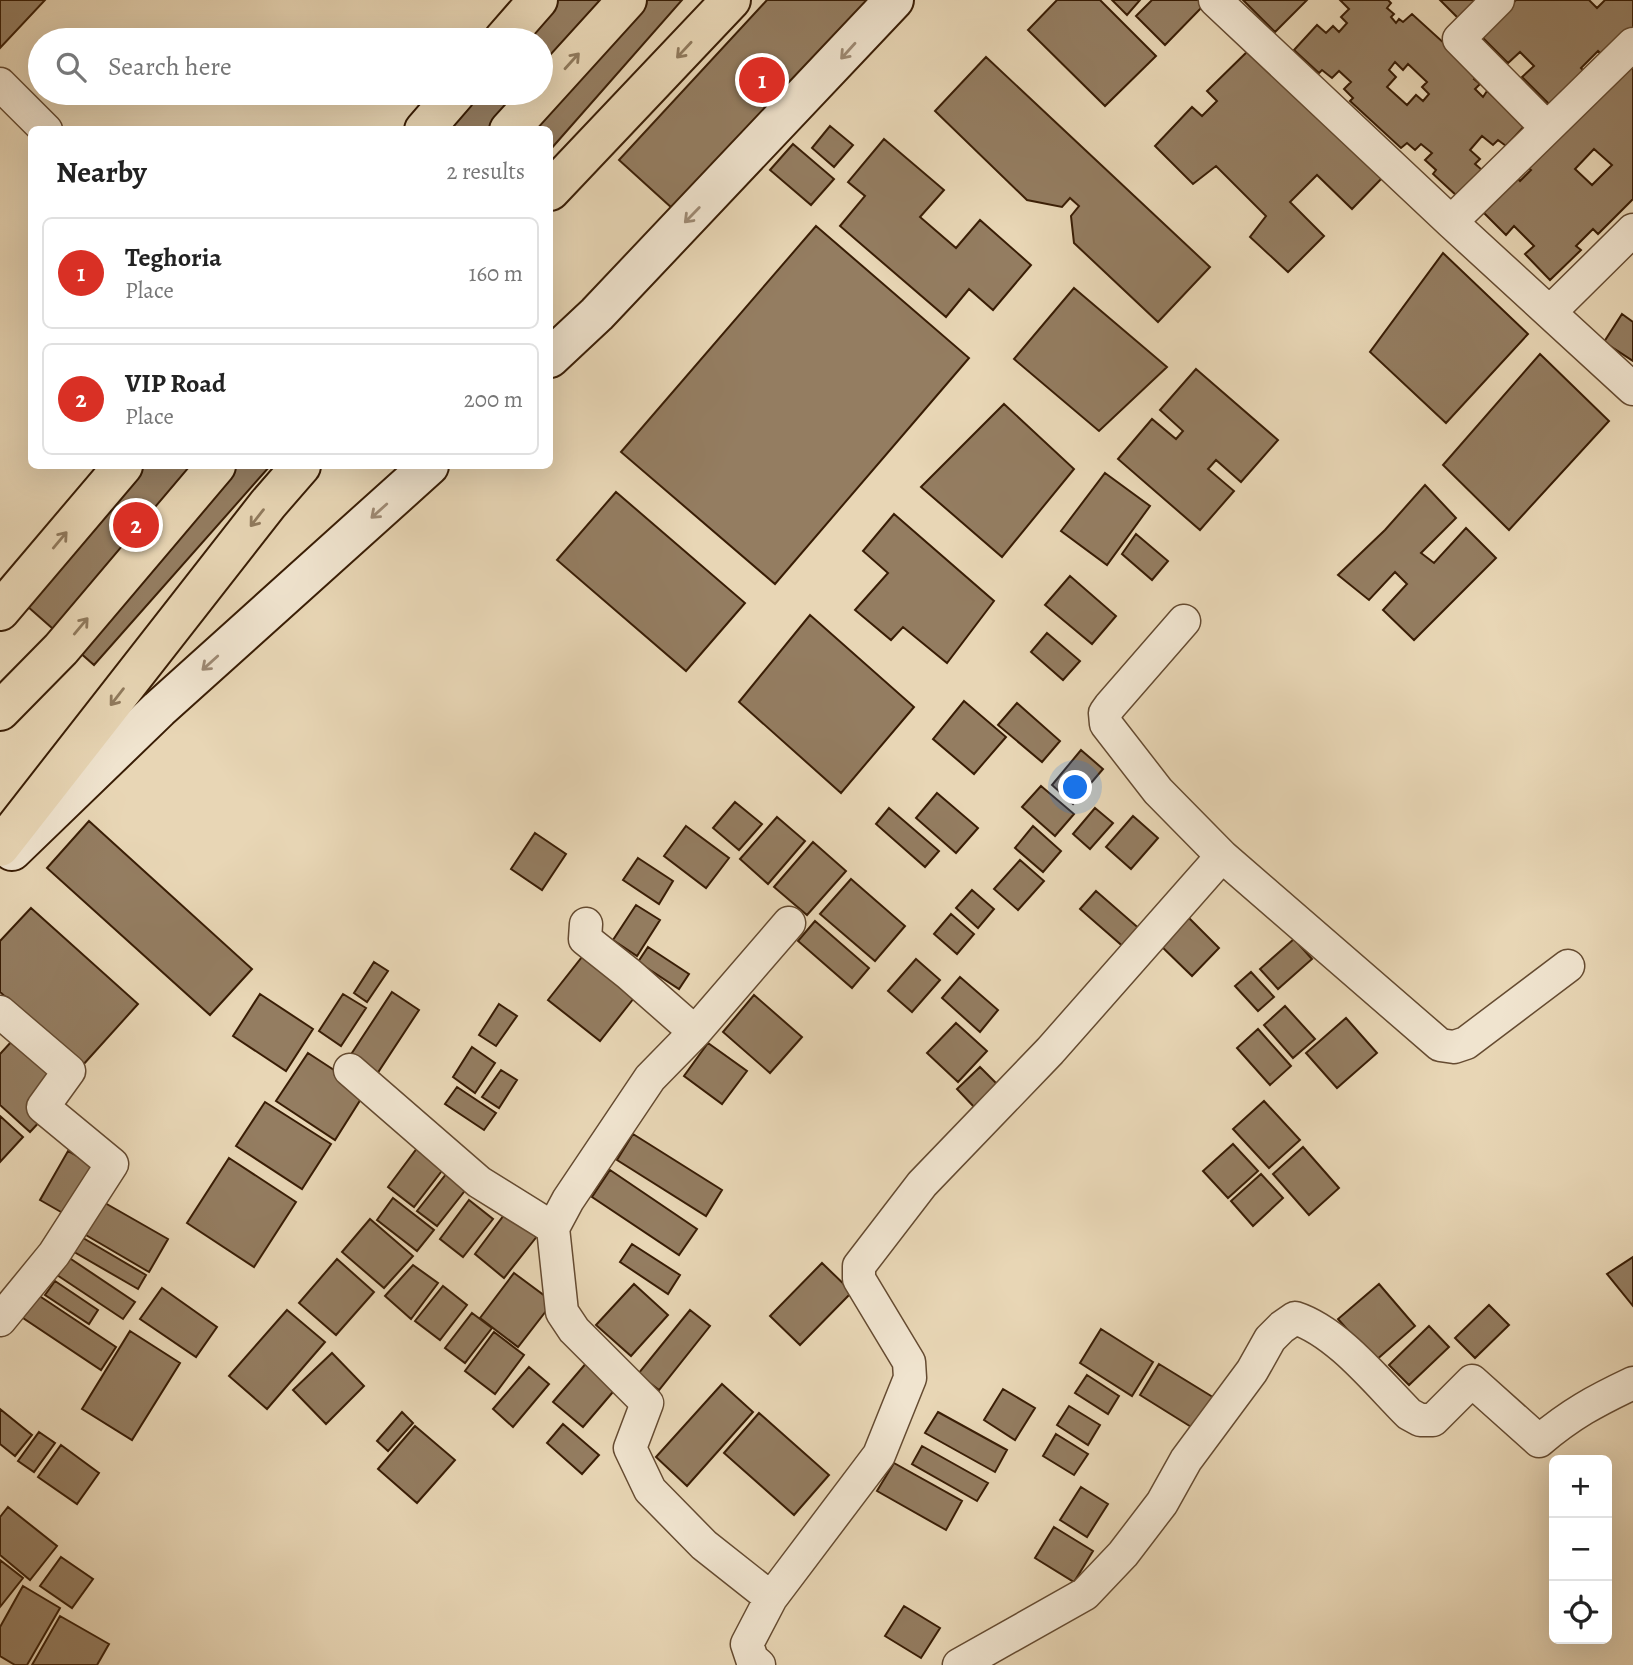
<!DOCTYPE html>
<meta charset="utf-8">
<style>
body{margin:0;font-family:Alegreya,serif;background:#f6f6f6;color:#222}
.controls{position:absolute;right:21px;bottom:21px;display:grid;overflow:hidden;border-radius:10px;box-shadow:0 7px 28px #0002}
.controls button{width:63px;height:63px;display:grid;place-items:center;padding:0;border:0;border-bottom:2px solid #e0e0e0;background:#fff;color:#222;font:35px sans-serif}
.you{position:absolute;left:1076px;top:788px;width:24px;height:24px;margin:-18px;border:5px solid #fff;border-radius:50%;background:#1a73e8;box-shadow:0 0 0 10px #1a73e833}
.badge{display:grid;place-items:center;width:46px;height:46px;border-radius:50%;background:#d93025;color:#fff;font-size:23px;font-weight:700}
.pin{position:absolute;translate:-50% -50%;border:4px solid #fff;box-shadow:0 2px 7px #0006}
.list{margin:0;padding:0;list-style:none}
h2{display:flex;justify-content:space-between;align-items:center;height:91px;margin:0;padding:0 28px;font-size:30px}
h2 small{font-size:23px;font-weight:400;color:#767676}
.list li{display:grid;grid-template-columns:46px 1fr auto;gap:21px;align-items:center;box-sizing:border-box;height:112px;margin:0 14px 14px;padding:0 14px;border:2px solid #e0e0e0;border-radius:10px}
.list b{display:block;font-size:26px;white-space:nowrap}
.list p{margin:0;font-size:23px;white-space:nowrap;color:#767676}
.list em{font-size:23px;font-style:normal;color:#767676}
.icon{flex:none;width:38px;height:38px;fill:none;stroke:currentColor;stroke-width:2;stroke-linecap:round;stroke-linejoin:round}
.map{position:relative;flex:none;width:1633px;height:1665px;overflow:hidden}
.search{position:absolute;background:#fff;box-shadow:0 7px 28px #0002;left:28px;top:28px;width:525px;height:77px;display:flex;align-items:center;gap:18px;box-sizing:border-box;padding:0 24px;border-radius:38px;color:#767676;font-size:26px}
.panel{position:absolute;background:#fff;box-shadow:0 7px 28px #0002;left:28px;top:126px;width:525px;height:343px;border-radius:10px}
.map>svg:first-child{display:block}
.building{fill:#947d61;stroke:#391d05;stroke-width:2;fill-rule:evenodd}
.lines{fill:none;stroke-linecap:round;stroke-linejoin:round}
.street-casing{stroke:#654b31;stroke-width:35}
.secondary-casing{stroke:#391d05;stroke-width:42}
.primary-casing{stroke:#391d05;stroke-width:42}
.street{stroke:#f0e4cf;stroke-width:32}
.secondary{stroke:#f0e4cf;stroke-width:38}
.primary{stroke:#e8d6b5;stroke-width:38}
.oneway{stroke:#907a5d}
.oneway2{stroke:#9e8a74}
</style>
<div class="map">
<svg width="1633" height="1665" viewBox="0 0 1633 1665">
<rect width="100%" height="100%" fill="#e8d6b5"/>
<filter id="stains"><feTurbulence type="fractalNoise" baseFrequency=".00286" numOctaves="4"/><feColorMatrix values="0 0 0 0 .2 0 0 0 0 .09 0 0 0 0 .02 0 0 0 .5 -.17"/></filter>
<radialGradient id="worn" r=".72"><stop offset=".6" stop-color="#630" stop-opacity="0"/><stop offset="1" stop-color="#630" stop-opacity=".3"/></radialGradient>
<path class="building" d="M0 0H45L0 48Z
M519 0H682L550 150V130H404L437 93H541V40H483Z
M767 0H904L694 228 619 160Z
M1057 0H1100L1156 56 1105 106 1028 30Z
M1112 0H1140L1127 15Z
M1152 0H1201L1205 4 1165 45 1136 16Z
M1243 0H1307L1275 32Z
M1388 0 1391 3 1387 8 1394 14 1391 17 1396 23 1399 19 1403 22 1412 14 1478 74 1474 79 1480 84 1475 89 1483 97 1487 91 1496 99 1500 95 1529 121 1506 146 1498 140 1493 145 1482 136 1470 150 1480 159 1475 164 1482 170 1457 196 1433 174 1436 170 1425 160 1432 153 1421 144 1415 150 1407 143 1401 148 1350 101 1353 98 1344 89 1351 82 1339 71 1332 78 1322 70 1319 73 1294 50 1317 25 1326 33 1333 26 1339 32 1347 23 1341 17 1349 9 1340 0ZM1395 62 1403 70 1408 64 1427 82 1422 87 1429 94 1423 101 1416 95 1407 105 1387 87 1396 77 1389 70Z
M1440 0H1484L1462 22Z
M1516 0H1589L1597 8 1605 0H1633V32L1606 59 1598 51 1581 68 1589 76 1555 110 1522 77 1534 66 1520 52 1508 63 1480 35Z
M1253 46 1384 176 1352 209 1317 175 1290 202 1324 236 1288 272 1250 237 1266 216 1216 166 1193 184 1155 146 1192 107 1202 116 1217 101 1207 91Z
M986 57 1210 267 1158 322 1074 243 1071 216 1079 206 1070 198 1062 207 1027 200 935 111Z
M1633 57V199L1598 234 1593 229 1576 246 1581 250 1550 280 1525 254 1534 246 1514 226 1506 235 1479 208 1514 175 1520 181 1531 170 1525 165ZM1594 149 1612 165 1592 185 1575 169Z
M830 126 853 145 834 167 812 148Z
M884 139 944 190 920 217 956 248 980 220 1031 265 993 310 969 289 946 317 840 226 865 196 848 182Z
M793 144 834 179 811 205 770 170Z
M816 226 969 358 775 584 621 452Z
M1443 253 1528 334 1446 423 1370 352Z
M1074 288 1167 367 1099 431 1014 359Z
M1622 314 1633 322V361L1604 342Z
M1540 354 1609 421 1509 530 1443 465Z
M1196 369 1278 440 1241 482 1216 460 1208 469 1234 491 1200 530 1118 459 1152 419 1176 439 1183 431 1160 410Z
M1004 404 1074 469 1002 557 921 487Z
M107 466H270L94 665 2 584Z
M1105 473 1150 506 1107 565 1061 531Z
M1425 485 1456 518 1421 553 1434 563 1466 528 1496 558 1414 640 1383 610 1407 584 1395 572 1369 600 1338 575 1385 530Z
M616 492 745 603 686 671 557 560Z
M894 514 994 601 947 663 903 627 891 640 855 610 888 573 863 551Z
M1136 534 1168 561 1152 580 1122 554Z
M1070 576 1116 616 1092 644 1045 605Z
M810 615 914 707 841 793 739 702Z
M1047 633 1080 661 1063 680 1031 652Z
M964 701 1006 737 974 774 933 739Z
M1017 703 1060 741 1042 762 998 725Z
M1081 750 1103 769 1073 804 1052 785Z
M1041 786 1074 814 1055 836 1022 807Z
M937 793 978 828 956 853 916 818Z
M735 802 762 824 739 850 713 828Z
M889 808 939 851 925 867 876 824Z
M1095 808 1113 823 1090 849 1073 834Z
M1133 816 1158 838 1131 869 1106 847Z
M777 817 805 841 768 884 740 859Z
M89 821 252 969 210 1015 47 868Z
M686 826 729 858 706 888 664 856Z
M1033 826 1061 851 1043 872 1015 848Z
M535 833 566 854 542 890 511 869Z
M813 842 846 871 807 915 774 887Z
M638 858 673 881 659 904 623 880Z
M1020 860 1044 881 1018 910 994 889Z
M851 879 905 926 875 961 820 914Z
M972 890 994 909 978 928 956 908Z
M1096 891 1142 931 1126 949 1080 909Z
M636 905 660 920 637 956 613 940Z
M31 908 138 1004 82 1066 0 992V941Z
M951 914 974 934 957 954 934 934Z
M1187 916 1219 948 1192 976 1159 944Z
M815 921 869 968 852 988 798 941Z
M1294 939 1312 959 1278 989 1260 969Z
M648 947 689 974 679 989 638 962Z
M582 957 634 998 600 1041 548 1000Z
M916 959 940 980 912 1012 888 991Z
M374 962 388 971 367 1002 354 993Z
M1251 972 1274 997 1258 1011 1235 986Z
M960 977 998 1010 980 1032 942 998Z
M392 992 419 1010 375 1077 348 1059Z
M260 994 313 1029 286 1071 233 1036Z
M343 994 366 1008 341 1046 319 1031Z
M754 995 802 1037 770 1073 723 1032Z
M499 1004 517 1016 496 1046 479 1035Z
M1285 1006 1315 1039 1293 1058 1264 1025Z
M1346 1018 1377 1053 1337 1088 1306 1053Z
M956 1023 987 1051 958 1082 927 1053Z
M24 1028 80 1078 30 1132 0 1105V1054Z
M1258 1029 1291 1066 1270 1085 1237 1048Z
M708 1043 747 1071 722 1104 684 1076Z
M472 1047 495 1063 475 1093 453 1077Z
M308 1053 366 1091 335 1140 276 1101Z
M980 1067 1000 1087 977 1110 957 1089Z
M501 1070 517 1080 499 1108 482 1097Z
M457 1087 496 1113 484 1130 445 1104Z
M1264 1101 1300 1140 1269 1168 1233 1129Z
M265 1102 331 1144 302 1189 236 1146Z
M0 1116 23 1137 0 1162Z
M633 1134 722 1190 706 1216 617 1160Z
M424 1139 451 1159 414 1207 388 1187Z
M1233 1144 1258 1171 1228 1198 1203 1171Z
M1303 1147 1339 1188 1309 1215 1273 1174Z
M68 1151 103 1171 75 1220 40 1200Z
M229 1158 296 1202 254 1267 187 1223Z
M610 1170 697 1229 679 1255 592 1197Z
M447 1173 467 1188 437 1226 417 1211Z
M1261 1174 1283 1198 1253 1226 1231 1201Z
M393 1198 434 1230 417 1251 377 1220Z
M98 1199 168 1239 149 1272 79 1231Z
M469 1200 493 1219 463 1257 440 1239Z
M507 1211 538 1235 504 1278 475 1254Z
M370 1219 413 1256 384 1288 342 1252Z
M78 1235 146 1275 138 1289 69 1249Z
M632 1244 680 1275 668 1294 620 1262Z
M62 1253 135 1302 123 1319 51 1271Z
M1633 1257V1306L1607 1274Z
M337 1259 374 1292 336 1335 299 1303Z
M822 1263 852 1292 800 1345 770 1316Z
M413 1265 438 1283 411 1319 385 1296Z
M514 1273 553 1302 518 1347 480 1318Z
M55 1281 98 1310 89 1324 45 1295Z
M634 1284 668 1315 631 1356 596 1325Z
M1379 1284 1415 1326 1375 1361 1338 1319Z
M443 1286 467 1305 440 1340 415 1321Z
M162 1288 217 1327 196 1357 140 1319Z
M29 1289 116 1347 101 1370 14 1312Z
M1489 1305 1509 1325 1475 1358 1455 1338Z
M287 1310 325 1342 267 1409 229 1376Z
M690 1310 710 1326 659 1390 638 1374Z
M472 1313 492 1328 465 1363 445 1348Z
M1429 1326 1449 1347 1409 1385 1389 1365Z
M1101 1329 1153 1362 1132 1396 1080 1363Z
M130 1331 180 1363 132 1440 82 1409Z
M494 1332 524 1355 495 1394 465 1371Z
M332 1353 364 1386 326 1424 293 1390Z
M588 1361 618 1386 583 1427 553 1402Z
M1159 1364 1216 1399 1196 1430 1140 1395Z
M529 1367 549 1384 513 1427 493 1409Z
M1087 1375 1119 1396 1108 1414 1075 1393Z
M722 1384 753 1412 687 1486 656 1457Z
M1003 1389 1035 1408 1015 1440 984 1420Z
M1069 1406 1100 1425 1088 1445 1057 1425Z
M0 1409 32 1435 15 1456 0 1444Z
M402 1412 413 1423 388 1451 377 1441Z
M938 1412 1007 1450 995 1472 925 1433Z
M759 1413 829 1475 794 1515 724 1453Z
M563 1424 599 1455 582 1474 547 1443Z
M415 1426 455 1460 417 1503 378 1469Z
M39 1432 55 1443 34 1472 18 1461Z
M1056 1434 1088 1454 1074 1475 1043 1456Z
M61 1445 99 1473 77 1504 38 1477Z
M922 1446 988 1483 977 1501 912 1464Z
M894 1463 962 1501 946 1530 877 1491Z
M1081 1487 1108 1504 1087 1537 1060 1520Z
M8 1507 57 1546 30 1580 0 1555V1517Z
M1054 1527 1093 1551 1074 1582 1035 1558Z
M61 1557 93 1579 72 1608 40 1586Z
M0 1560 23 1578 0 1607Z
M23 1586 60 1608 27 1665H15L0 1656V1627Z
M904 1606 940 1628 921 1658 885 1636Z
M60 1616 109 1644 97 1665H32Z"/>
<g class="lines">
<defs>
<path id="street" d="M1215 0 1451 222 1633 389
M1498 0 1459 39 1546 127
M0 84 46 130
M1451 222 1633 44
M1550 312 1633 230
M1184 621 1110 706 1105 713 1106 724 1158 791 1222 856
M586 924 585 939 629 974 695 1032
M0 1012 69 1071 43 1107 112 1164 54 1254 0 1320
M350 1070 479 1182 553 1228
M771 1598 704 1545 650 1490 630 1448 647 1403 574 1330 562 1312 553 1228 568 1200 650 1078 695 1032 789 923
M759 1665 752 1659 747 1644 771 1598 879 1455 910 1378 909 1362 859 1279V1266L922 1184 1050 1051 1222 856 1440 1045 1454 1047 1466 1043 1568 966
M959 1665 1085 1594 1123 1554 1162 1503 1186 1460 1252 1371 1270 1339 1282 1327 1295 1318C1338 1332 1377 1382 1409 1414L1420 1420H1433L1472 1381 1539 1441C1571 1414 1595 1401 1633 1383"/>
<path id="secondary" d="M550 358 597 314 894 0
M12 851 159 709 429 466"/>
<path id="primary" d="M503 40 538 0
M424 130 456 93
M509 130 627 0
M550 191 731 0
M0 611 123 466
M0 711 61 649 216 466
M0 847 268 504 301 466"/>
</defs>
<use href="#street" class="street-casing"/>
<use href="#secondary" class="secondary-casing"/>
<use href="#primary" class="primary-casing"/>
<use href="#street" class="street"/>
<use href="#secondary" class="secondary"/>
<use href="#primary" class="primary"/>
</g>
<defs><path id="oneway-shaft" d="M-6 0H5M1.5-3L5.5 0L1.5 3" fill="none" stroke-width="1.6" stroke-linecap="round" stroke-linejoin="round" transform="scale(1.75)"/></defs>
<g class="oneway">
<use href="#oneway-shaft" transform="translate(684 50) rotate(133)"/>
<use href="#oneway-shaft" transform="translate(572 61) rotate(-48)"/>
<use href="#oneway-shaft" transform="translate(257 518) rotate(128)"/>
<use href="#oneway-shaft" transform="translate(60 540) rotate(-50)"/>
<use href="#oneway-shaft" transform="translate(81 626) rotate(-50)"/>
<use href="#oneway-shaft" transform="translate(117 697) rotate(128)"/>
</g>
<g class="oneway2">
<use href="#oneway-shaft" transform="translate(848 51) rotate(132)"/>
<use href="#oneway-shaft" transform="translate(692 215) rotate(134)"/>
<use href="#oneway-shaft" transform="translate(379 511) rotate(138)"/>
<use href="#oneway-shaft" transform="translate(210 663) rotate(138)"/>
</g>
<rect width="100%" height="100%" filter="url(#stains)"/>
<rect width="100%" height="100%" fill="url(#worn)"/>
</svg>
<div class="controls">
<button>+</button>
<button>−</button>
<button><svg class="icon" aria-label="locate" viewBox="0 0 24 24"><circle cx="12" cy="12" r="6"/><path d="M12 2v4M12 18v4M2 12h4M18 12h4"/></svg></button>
</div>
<div class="you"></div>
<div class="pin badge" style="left:762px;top:80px">1</div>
<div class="pin badge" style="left:136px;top:525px">2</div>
<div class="search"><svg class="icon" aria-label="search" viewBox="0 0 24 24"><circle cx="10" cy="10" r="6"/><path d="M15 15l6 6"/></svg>Search here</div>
<section class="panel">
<h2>Nearby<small>2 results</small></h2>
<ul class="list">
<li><span class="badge">1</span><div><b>Teghoria</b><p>Place</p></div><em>160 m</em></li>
<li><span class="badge">2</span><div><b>VIP Road</b><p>Place</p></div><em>200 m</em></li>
</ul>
</section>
</div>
